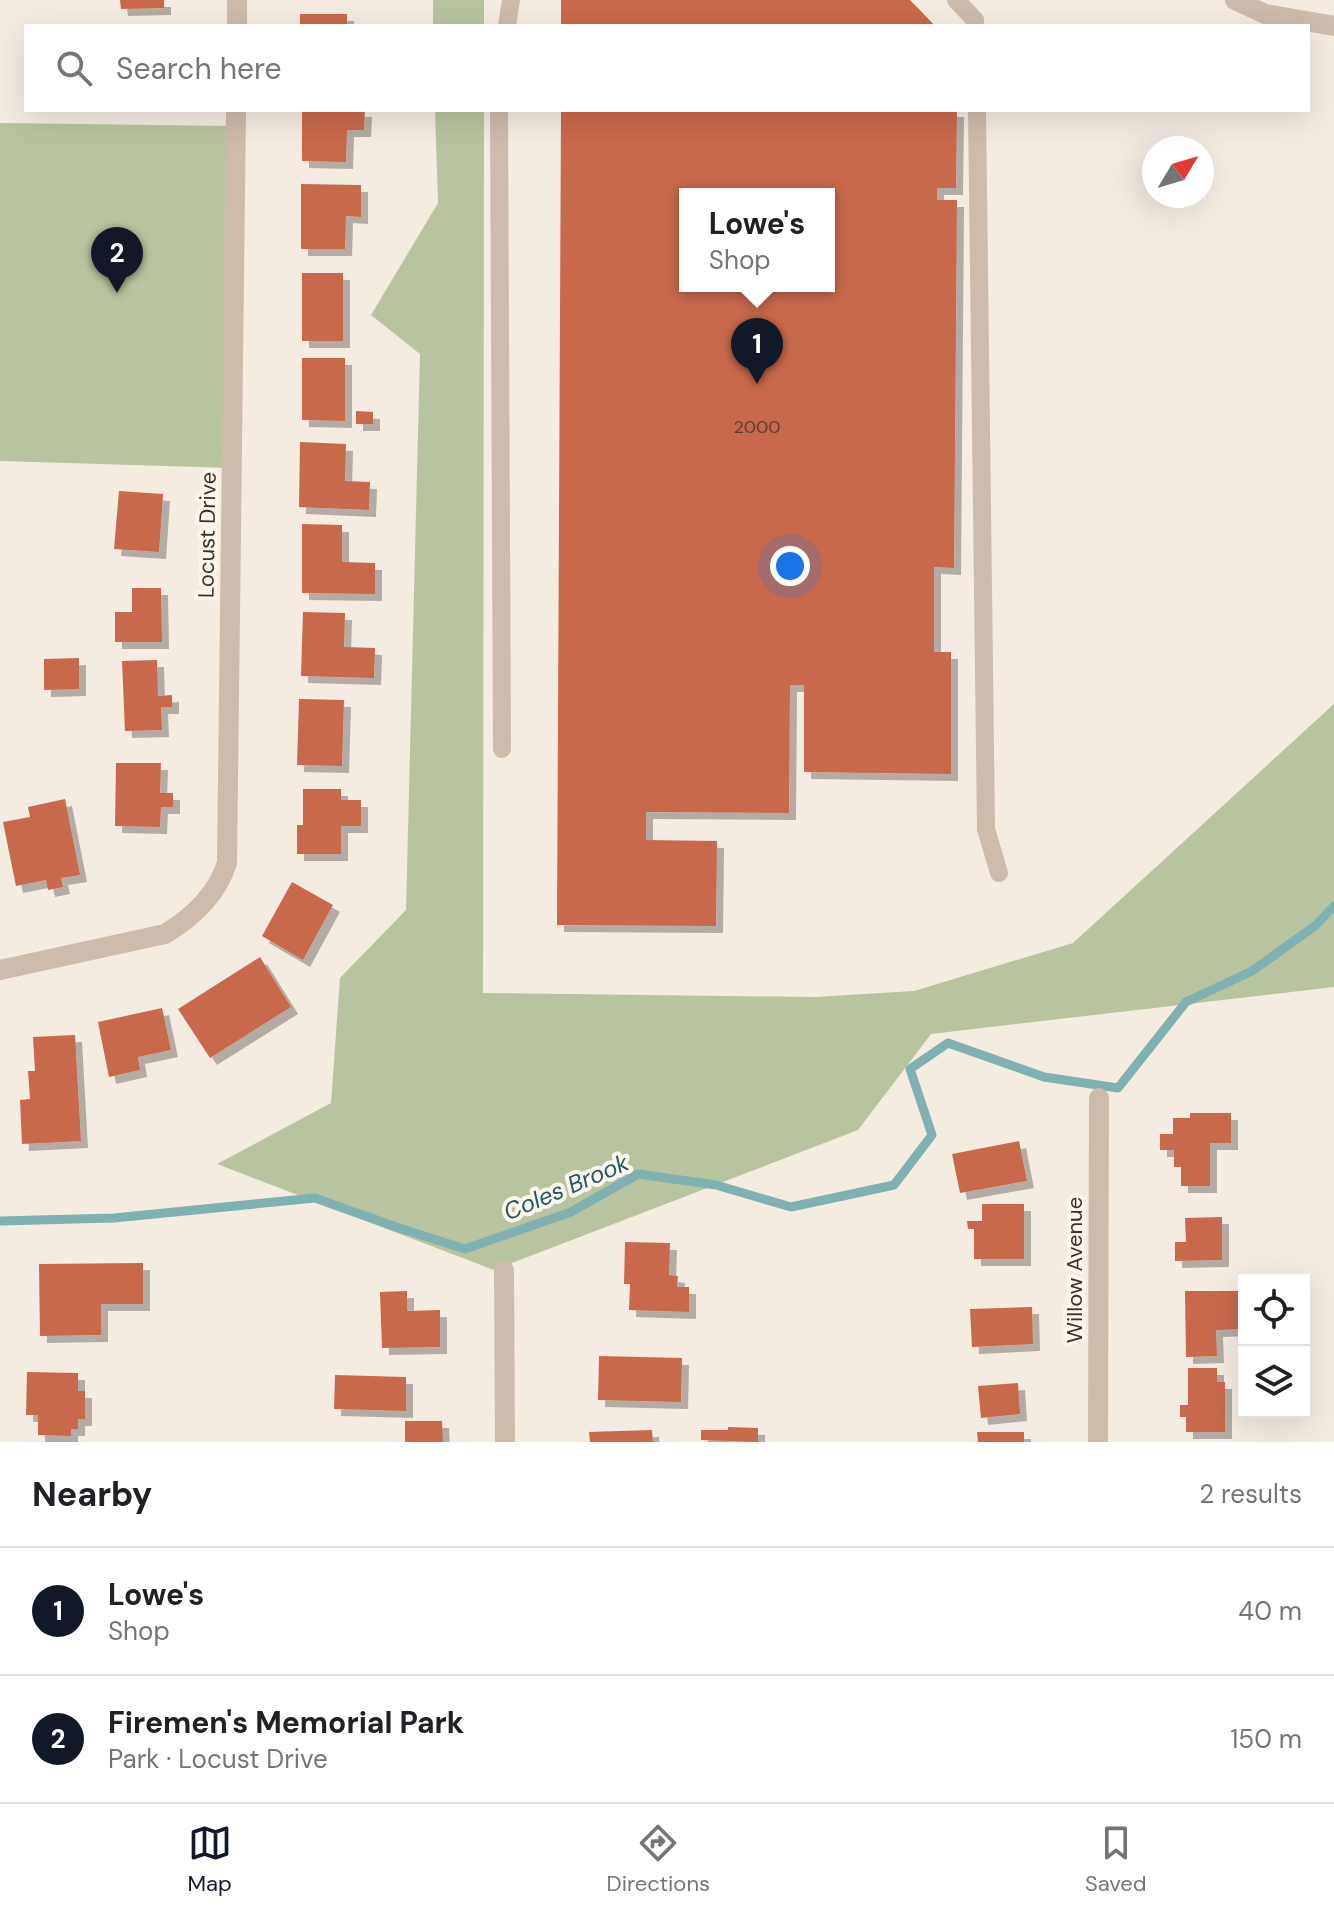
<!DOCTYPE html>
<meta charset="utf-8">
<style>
body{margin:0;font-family:"DM Sans",sans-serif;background:#f2f2f2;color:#202124}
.controls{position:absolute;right:24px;bottom:24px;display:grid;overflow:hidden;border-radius:0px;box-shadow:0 8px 32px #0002}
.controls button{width:72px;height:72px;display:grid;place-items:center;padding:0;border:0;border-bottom:2px solid #e0e0e0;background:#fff;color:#202124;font:40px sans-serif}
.compass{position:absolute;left:1142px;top:136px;width:72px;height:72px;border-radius:50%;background:#fff;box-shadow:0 8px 32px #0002;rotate:52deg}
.you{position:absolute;left:790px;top:566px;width:28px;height:28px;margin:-20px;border:6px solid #fff;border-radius:50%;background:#1a73e8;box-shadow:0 0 0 12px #1a73e833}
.badge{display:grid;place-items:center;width:52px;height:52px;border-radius:50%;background:#111827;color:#fff;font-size:26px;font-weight:700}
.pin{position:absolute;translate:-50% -66px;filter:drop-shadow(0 2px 4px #0008)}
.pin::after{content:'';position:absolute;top:42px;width:28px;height:24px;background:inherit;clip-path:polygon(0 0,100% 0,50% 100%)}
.popup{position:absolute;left:679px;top:188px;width:156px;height:104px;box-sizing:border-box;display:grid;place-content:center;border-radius:0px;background:#fff;filter:drop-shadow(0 2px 6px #0005);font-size:26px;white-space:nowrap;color:#757577}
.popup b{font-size:30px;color:#202124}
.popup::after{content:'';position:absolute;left:50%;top:100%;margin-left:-16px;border:16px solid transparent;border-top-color:#fff}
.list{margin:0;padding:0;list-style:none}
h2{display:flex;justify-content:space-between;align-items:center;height:104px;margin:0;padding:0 32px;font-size:34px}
h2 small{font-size:26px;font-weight:400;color:#757577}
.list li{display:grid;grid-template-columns:52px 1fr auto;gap:24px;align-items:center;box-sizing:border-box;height:128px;padding:0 32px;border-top:2px solid #e0e0e0}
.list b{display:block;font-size:30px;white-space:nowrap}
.list p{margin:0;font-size:26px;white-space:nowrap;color:#757577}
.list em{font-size:26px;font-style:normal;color:#757577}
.icon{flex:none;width:44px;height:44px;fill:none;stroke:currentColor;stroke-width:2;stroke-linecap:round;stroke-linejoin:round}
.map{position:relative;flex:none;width:1334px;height:1442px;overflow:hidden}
.search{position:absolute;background:#fff;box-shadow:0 8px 32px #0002;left:24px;right:24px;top:24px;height:88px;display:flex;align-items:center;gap:20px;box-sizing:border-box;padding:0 28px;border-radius:0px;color:#757577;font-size:30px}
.sheet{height:360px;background:#fff}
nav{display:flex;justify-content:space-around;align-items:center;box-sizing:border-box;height:112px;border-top:2px solid #e0e0e0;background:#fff;font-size:22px;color:#757577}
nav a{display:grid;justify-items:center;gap:4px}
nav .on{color:#111827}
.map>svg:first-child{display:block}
.green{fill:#b8c4a0}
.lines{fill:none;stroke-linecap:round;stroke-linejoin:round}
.stream{stroke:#7fb0b2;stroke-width:9}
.building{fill:#c8694b;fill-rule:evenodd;filter:url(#shadow)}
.service{stroke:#cdbbac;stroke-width:18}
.minor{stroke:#cdbbac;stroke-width:20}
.labels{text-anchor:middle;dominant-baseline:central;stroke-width:8;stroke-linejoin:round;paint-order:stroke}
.number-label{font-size:18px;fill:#5e3e33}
.street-label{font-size:22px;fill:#3b302b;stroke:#fbf5ee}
.water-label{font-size:24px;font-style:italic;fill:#1f5a5e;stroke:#fbf5ee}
</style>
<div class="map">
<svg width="1334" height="1442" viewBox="0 0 1334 1442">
<defs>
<filter id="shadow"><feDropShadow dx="7" dy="7" stdDeviation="0" flood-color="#0004"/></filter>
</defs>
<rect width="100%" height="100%" fill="#f4ebe1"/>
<path class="green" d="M433 0H484V26H433Z
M435 110H484L483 993 815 997 914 991 1073 943 1334 704V987L931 1034 858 1130 494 1270 217 1164 331 1103 340 978 406 910 420 354 371 315 438 203Z
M0 123 235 126 232 468 0 461Z"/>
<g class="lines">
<path class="stream" d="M0 1221 114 1218 315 1198 399 1228 465 1249 571 1212 638 1174 716 1185 791 1207 894 1185 932 1135 910 1069 948 1043 1044 1077 1118 1088 1186 1002 1252 971 1315 926 1334 906"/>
</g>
<path class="building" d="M120 0H164V8L121 9Z
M561 0H910L935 26H561Z
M300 14H347V26H300Z
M302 110H365L364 130H347L346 162 302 161Z
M561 110H957L956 188H937V200H957L954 568 934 567V652H951V774L804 772V685H790L789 813 646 812V840L717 841 716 926 557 925ZM685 194H829V286H685Z
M301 184 361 185V217L346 216 345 249H301Z
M302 273H343V341H302Z
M302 358H345V421L302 420Z
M356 411 373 412V424H356Z
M300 442 346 444 345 481 370 482 369 510 299 507Z
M119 491 163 494 159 552 114 549Z
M302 524 342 525V562L375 563V594L302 593Z
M132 588H161L162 642H115V612H132Z
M303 612 345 613 344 647 375 648 374 678 301 676Z
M79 658V689L44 690V659Z
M157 660 158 696 172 695V707H161L162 730 125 731 122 661Z
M299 699 344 700 342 766 297 765Z
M116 763H161L160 793H173V807H161L160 827 115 826Z
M303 789H341V800H361V826H341V854H297V825H303Z
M65 799 80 875 61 878 63 887 48 890 46 880 16 886 3 822 30 817 28 807Z
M292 882 333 905 303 960 262 936Z
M260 957 291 1007 210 1058 178 1009Z
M162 1008 171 1050 138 1057 140 1070 109 1077 98 1022Z
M75 1035 81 1141 22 1144 20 1100 30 1099 28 1071H35L33 1037Z
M1190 1113H1231V1143H1210V1186H1181V1167H1174V1150H1160V1134H1173V1118H1190Z
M1019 1141 1027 1181 960 1193 952 1154Z
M982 1204H1024V1259H974V1229H968L967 1221H982Z
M1222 1217V1260L1175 1261V1242H1186L1185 1218Z
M625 1242 670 1243 669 1275 678 1276 677 1287H689V1312L629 1310 630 1284H624Z
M143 1263V1304H101V1335L40 1336 39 1264Z
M407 1291V1311L440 1310V1347L382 1348 380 1292Z
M1185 1291H1243L1244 1329 1216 1330 1217 1356 1186 1357Z
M1032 1307 1033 1344 972 1347 970 1309Z
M599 1356 682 1358 681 1402 598 1400Z
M1188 1368H1217V1382H1225V1432H1186V1417H1180V1405H1188Z
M27 1372 78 1373V1391H85V1419H78V1429H71V1436L38 1435V1415H26Z
M335 1375 406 1377V1411L334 1409Z
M1018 1383 1020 1414 981 1418 978 1386Z
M405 1421H442L443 1442H405Z
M728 1427 758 1428V1442L701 1440V1430H728Z
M652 1430 653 1442H590L589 1432Z
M977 1432H1024V1442H978Z"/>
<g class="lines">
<path class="service" d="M956 0 975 20V26
M507 26 511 0
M499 110 502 749
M977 110 986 829 999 873"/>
<path class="minor" d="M1235 0 1265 14 1334 26
M237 26V0
M0 970 165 934C193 917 217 895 227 863L236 110
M504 1270 505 1442
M1098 1442 1099 1098"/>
</g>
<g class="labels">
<g class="number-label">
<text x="757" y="427">2000</text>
</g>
<g class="street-label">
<text transform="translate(207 535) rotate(-89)">Locust Drive</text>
<text transform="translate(1074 1270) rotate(-90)">Willow Avenue</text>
</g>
<g class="water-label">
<text transform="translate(566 1187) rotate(-23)">Coles Brook</text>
</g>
</g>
</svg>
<div class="controls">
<button><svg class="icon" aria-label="locate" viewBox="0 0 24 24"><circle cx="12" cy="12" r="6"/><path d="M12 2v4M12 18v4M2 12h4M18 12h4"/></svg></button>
<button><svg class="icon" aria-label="layers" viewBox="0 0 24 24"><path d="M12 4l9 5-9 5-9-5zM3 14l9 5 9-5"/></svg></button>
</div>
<svg class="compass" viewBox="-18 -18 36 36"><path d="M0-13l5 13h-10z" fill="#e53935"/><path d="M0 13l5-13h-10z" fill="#757577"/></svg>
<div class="you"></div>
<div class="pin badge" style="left:757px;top:384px">1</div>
<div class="popup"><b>Lowe's</b>Shop</div>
<div class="pin badge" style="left:117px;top:293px">2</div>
<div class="search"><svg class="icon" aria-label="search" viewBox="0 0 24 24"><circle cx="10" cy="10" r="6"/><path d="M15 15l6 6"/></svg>Search here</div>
</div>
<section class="sheet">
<h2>Nearby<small>2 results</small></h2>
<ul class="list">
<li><span class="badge">1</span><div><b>Lowe's</b><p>Shop</p></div><em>40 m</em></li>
<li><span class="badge">2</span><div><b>Firemen's Memorial Park</b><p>Park · Locust Drive</p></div><em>150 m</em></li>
</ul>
</section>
<nav>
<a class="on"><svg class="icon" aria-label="map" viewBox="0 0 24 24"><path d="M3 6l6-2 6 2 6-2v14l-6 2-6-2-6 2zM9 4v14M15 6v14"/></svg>Map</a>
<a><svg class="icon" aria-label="directions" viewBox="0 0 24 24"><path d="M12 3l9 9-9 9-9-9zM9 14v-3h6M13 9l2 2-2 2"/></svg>Directions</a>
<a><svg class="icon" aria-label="saved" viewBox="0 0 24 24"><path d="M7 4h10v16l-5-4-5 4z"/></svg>Saved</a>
</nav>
